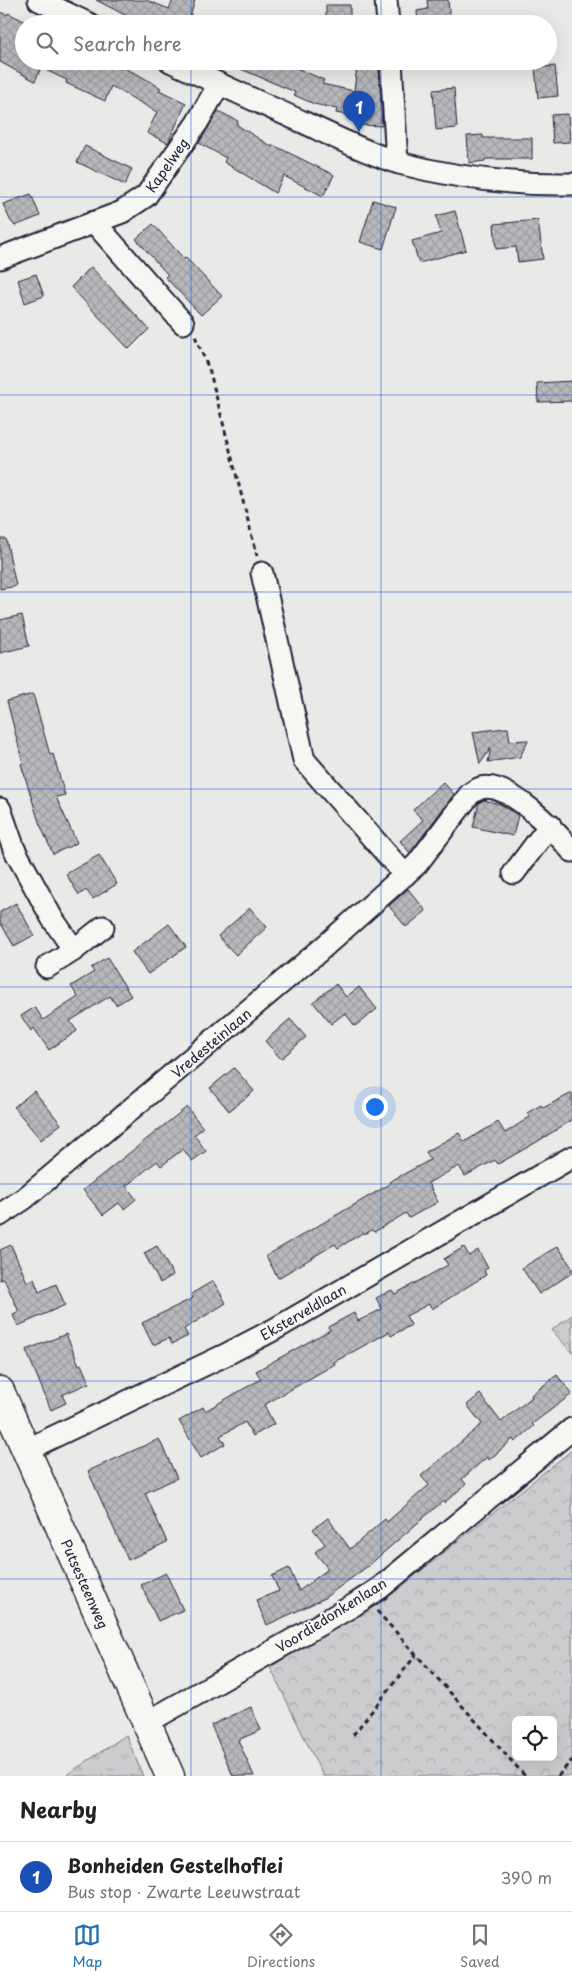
<!DOCTYPE html>
<meta charset="utf-8">
<style>
body{margin:0;font-family:"Playpen Sans",sans-serif;background:#f6f6f6;color:#202124}
.controls{position:absolute;right:15px;bottom:15px;display:grid;overflow:hidden;border-radius:8px;box-shadow:0 5px 20px #0002}
.controls button{width:45px;height:45px;display:grid;place-items:center;padding:0;border:0;border-bottom:1px solid #e0e0e0;background:#fff;color:#202124;font:25px sans-serif}
.you{position:absolute;left:374px;top:1106px;width:18px;height:18px;margin:-12px;border:4px solid #fff;border-radius:50%;background:#1a73e8;box-shadow:0 0 0 8px #1a73e833}
.badge{display:grid;place-items:center;width:32px;height:32px;border-radius:50%;background:#1f6fb2;color:#fff;font-size:16px;font-weight:700}
.pin{position:absolute;translate:-50% -41px;filter:drop-shadow(0 1px 2px #0008)}
.pin::after{content:'';position:absolute;top:26px;width:18px;height:15px;background:inherit;clip-path:polygon(0 0,100% 0,50% 100%)}
.list{margin:0;padding:0;list-style:none}
h2{display:flex;justify-content:space-between;align-items:center;height:65px;margin:0;padding:0 20px;font-size:21px}
h2 small{font-size:16px;font-weight:400;color:#757577}
.list li{display:grid;grid-template-columns:32px 1fr auto;gap:15px;align-items:center;box-sizing:border-box;height:70px;padding:0 20px;border-top:1px solid #e0e0e0}
.list b{display:block;font-size:19px;white-space:nowrap}
.list p{margin:0;font-size:16px;white-space:nowrap;color:#757577}
.list em{font-size:16px;font-style:normal;color:#757577}
.icon{flex:none;width:28px;height:28px;fill:none;stroke:currentColor;stroke-width:2;stroke-linecap:round;stroke-linejoin:round}
.map{position:relative;flex:none;width:572px;height:1776px;overflow:hidden}
.search{position:absolute;background:#fff;box-shadow:0 5px 20px #0002;left:15px;right:15px;top:15px;height:55px;display:flex;align-items:center;gap:12px;box-sizing:border-box;padding:0 18px;border-radius:28px;color:#757577;font-size:19px}
.sheet{height:135px;background:#fff}
nav{display:flex;justify-content:space-around;align-items:center;box-sizing:border-box;height:70px;border-top:1px solid #e0e0e0;background:#fff;font-size:14px;color:#757577}
nav a{display:grid;justify-items:center;gap:2px}
nav .on{color:#1f6fb2}
.map>svg:first-child{display:block}
.grass{fill:url(#grass-tufts);stroke:#777784}
.forest{fill:url(#forest-crowns);stroke:#777784;fill-rule:evenodd}
.building{fill:url(#building-cross-hatch);stroke:#22223b}
.lines{fill:none;stroke-linecap:round;stroke-linejoin:round}
.minor-casing{stroke:#22223b;stroke-width:25}
.major-casing{stroke:#22223b;stroke-width:31}
.path{stroke:#22223b;stroke-width:3;stroke-dasharray:5 4;stroke-linecap:butt}
.minor{stroke:#f6f6f2;stroke-width:21}
.major{stroke:#f6f6f2;stroke-width:28}
.grid{fill:none;stroke:#1d4ed8;stroke-width:1;stroke-opacity:0.55}
.labels{text-anchor:middle;dominant-baseline:central;stroke-width:4;stroke-linejoin:round;paint-order:stroke}
.street-label{font-size:14px;fill:#22223b;stroke:#f6f6f2}
</style>
<div class="map">
<svg width="572" height="1776" viewBox="0 0 572 1776">
<defs>
<pattern id="grass-tufts" width="24" height="20" patternUnits="userSpaceOnUse" patternTransform="scale(1.25)"><rect width="24" height="20" fill="#ccccce"/><path d="M3 7l-1-3M5 7V3M7 7l1-3M15 17l-1-3M17 17v-4M19 17l1-3" fill="none" stroke="#afafb2"/></pattern>
<pattern id="forest-crowns" width="20" height="18" patternUnits="userSpaceOnUse" patternTransform="scale(1.25)"><rect width="20" height="18" fill="#ccccce"/><path d="M2 6a3 3 0 1 1 6 0M12 15a3 3 0 1 1 6 0" fill="none" stroke="#afafb2"/></pattern>
<pattern id="building-cross-hatch" width="8" height="8" patternUnits="userSpaceOnUse" patternTransform="scale(1.25)"><rect width="8" height="8" fill="#b8b8bc"/><path d="M0 0l8 8M0 8l8-8" fill="none" stroke="#9e9ea2"/></pattern>
</defs>
<rect width="100%" height="100%" fill="#e9e9e7"/>
<filter id="ink" filterUnits="userSpaceOnUse"><feTurbulence type="fractalNoise" baseFrequency=".02" numOctaves="2"/><feDisplacementMap in="SourceGraphic" scale="10" xChannelSelector="R" yChannelSelector="G"/><feConvolveMatrix kernelMatrix="1 2 1 2 8 2 1 2 1" color-interpolation-filters="sRGB"/></filter>
<g filter="url(#ink)">
<path class="grass" d="M126 1735 143 1776H65Z"/>
<path class="forest" d="M572 1315V1353L552 1330Z
M572 1450V1776H323L270 1667 387 1598ZM516 1720H553V1757H516Z"/>
<path class="building" d="M96 0H146L169 9 173 0H195L190 17 204 24H146L123 14Z
M427 0H448L450 24H418L417 11 428 9Z
M326 5H350V24H326Z
M0 12 7 15 8 13 24 21V61H109L139 75 161 88 159 90 186 103 168 143 147 133 157 112 111 86 105 101 66 83 67 80 41 68 35 81 0 62Z
M222 61H280L324 80 322 84 354 91 357 66 379 67 382 126 361 125V118L336 113 337 109 314 104 294 95 295 92Z
M555 66 558 96 538 98 535 68Z
M454 88 457 128 436 130 433 90Z
M218 111 238 121 237 125 272 147 273 145 334 175 323 196 284 176 275 193 224 162 226 158 199 143Z
M568 114 570 142 553 143 551 115Z
M483 135V138H532V159H485V161L469 163 467 136Z
M85 146 132 169 125 185 77 162Z
M31 194 40 216 15 226 10 220 3 204Z
M373 200 396 207 383 249 360 242Z
M455 211 466 250 419 263 412 241 441 233 436 216Z
M538 220 543 259 518 262 516 247 496 249 494 224Z
M153 224 184 259 186 258 222 296 201 315 165 277 168 275 136 239Z
M91 267 149 329 129 349 71 287Z
M36 274 44 296 25 303 18 280Z
M572 381V401L538 402 537 383Z
M0 539H6L16 586 0 589Z
M22 615 29 646 0 653V620Z
M33 694 50 755 53 754 65 795 56 797 77 843 53 854 39 822 21 764 23 763 7 701Z
M505 728H508L510 741 528 740 520 757 488 762 491 748 480 764 473 732Z
M443 782 454 794 410 853 400 841 423 820 413 810Z
M483 800 500 804 518 815 513 836 473 827 479 803Z
M99 855 117 884 93 899 86 890 79 895 66 874Z
M408 889 426 911 406 927 389 906Z
M16 903 34 935 14 946 0 922V912Z
M250 908 267 927 236 955 218 936Z
M169 924 186 947 148 974 132 952Z
M107 958 131 996 116 1005 110 996 70 1021 77 1031 49 1050 34 1028 31 1031 21 1016 35 1007 43 1020 78 997 71 986 94 972 91 968Z
M336 984 346 997 359 987 377 1009 355 1026 345 1013 331 1024 313 1002Z
M290 1019 306 1037 281 1059 265 1041Z
M234 1068 254 1091 229 1111 210 1088Z
M34 1091 61 1124 41 1140 14 1107Z
M572 1093V1120L535 1143 498 1164 495 1160 465 1176 459 1166 428 1183 438 1202 409 1218 406 1213 374 1232 372 1230 365 1234 364 1232 338 1248 335 1244 278 1278 266 1256 390 1184 389 1182 430 1160 426 1152 459 1133 464 1142 498 1122 505 1133 530 1117 527 1113 541 1105 543 1108Z
M187 1107 203 1128 194 1135 206 1151 192 1161 183 1149 161 1166 157 1161 126 1186 136 1199 124 1209 119 1203 103 1215 83 1190Z
M11 1245 27 1282 34 1279 39 1292 56 1284 65 1305 18 1326 13 1315 19 1312 4 1279 0 1280V1250Z
M157 1246 173 1275 160 1283 144 1253Z
M558 1246 572 1268V1273L539 1294 522 1268Z
M464 1247 469 1256 478 1250 488 1268 484 1270 486 1275 432 1309 429 1304 406 1316 411 1325 391 1336 389 1332 334 1362 335 1364 264 1405 274 1424 253 1436 245 1422 220 1436 225 1444 201 1458 179 1421 203 1407 205 1411 261 1379 256 1371 330 1330 328 1327 354 1313 358 1321 382 1309 376 1298 392 1290 395 1294 448 1265 444 1259Z
M213 1281 226 1303 184 1329 188 1336 172 1344 169 1338 153 1345 142 1323 193 1298 191 1294Z
M66 1334 79 1365 81 1364 89 1383 62 1395 66 1403 51 1410 26 1350Z
M557 1375 572 1394 532 1424 534 1426 515 1442 513 1439 489 1460 487 1457 462 1479 466 1484 444 1503 443 1501 368 1566 323 1599 267 1625 256 1600 279 1591 272 1576 289 1568 299 1591 328 1569 315 1552 325 1544 313 1529 328 1518 350 1549 385 1519 387 1522 429 1485 421 1476 482 1424 467 1405 480 1394 501 1422 532 1397 531 1395Z
M159 1439 177 1478 145 1493 167 1542 128 1560 88 1471Z
M166 1573 183 1610 158 1621 141 1585Z
M251 1707 261 1730 238 1740 254 1776H233L211 1725Z"/>
<g class="lines">
<defs>
<path id="minor" d="M39 0 89 24
M386 0 388 24
M170 61C215 82 260 103 305 123 335 137 367 153 399 163 456 178 514 185 572 184
M391 61 397 162
M94 222 183 323
M0 258 122 212 146 196 197 123 219 84
M262 573 304 760 405 875
M0 809 14 849 52 918 74 950
M514 873 550 825
M47 967 74 950 103 927
M0 1215 25 1198 318 952 417 864 470 794C473 792 477 789 481 788 509 781 556 832 572 851
M26 1450 225 1355 275 1329 572 1157
M146 1723 354 1605 380 1588 572 1429"/>
<path id="major" d="M0 1391 170 1776"/>
</defs>
<use href="#minor" class="minor-casing"/>
<use href="#major" class="major-casing"/>
<path class="path" d="M195 336 210 372 257 556
M377 1611 525 1776
M353 1735 416 1655
M558 1776 572 1760"/>
<use href="#minor" class="minor"/>
<use href="#major" class="major"/>
</g>
</g>
<path class="grid" d="M191 0V24M381 0V24M191 61V1776M381 61V1776M0 197H572M0 395H572M0 592H572M0 789H572M0 987H572M0 1184H572M0 1381H572M0 1579H572"/>
<g class="labels">
<g class="street-label">
<text transform="translate(167 165) rotate(-55)">Kapelweg</text>
<text transform="translate(211 1043) rotate(-40)">Vredesteinlaan</text>
<text transform="translate(303 1312) rotate(-30)">Eksterveldlaan</text>
<text transform="translate(85 1584) rotate(66)">Putsesteenweg</text>
<text transform="translate(331 1615) rotate(-32)">Voordiedonkenlaan</text>
</g>
</g>
</svg>
<div class="controls">
<button><svg class="icon" aria-label="locate" viewBox="0 0 24 24"><circle cx="12" cy="12" r="6"/><path d="M12 2v4M12 18v4M2 12h4M18 12h4"/></svg></button>
</div>
<div class="you"></div>
<div class="pin badge" style="left:359px;top:132px;background:#1a4fb4">1</div>
<div class="search"><svg class="icon" aria-label="search" viewBox="0 0 24 24"><circle cx="10" cy="10" r="6"/><path d="M15 15l6 6"/></svg>Search here</div>
</div>
<section class="sheet">
<h2>Nearby<small></small></h2>
<ul class="list">
<li><span class="badge" style="background:#1a4fb4">1</span><div><b>Bonheiden Gestelhoflei</b><p>Bus stop · Zwarte Leeuwstraat</p></div><em>390 m</em></li>
</ul>
</section>
<nav>
<a class="on"><svg class="icon" aria-label="map" viewBox="0 0 24 24"><path d="M3 6l6-2 6 2 6-2v14l-6 2-6-2-6 2zM9 4v14M15 6v14"/></svg>Map</a>
<a><svg class="icon" aria-label="directions" viewBox="0 0 24 24"><path d="M12 3l9 9-9 9-9-9zM9 14v-3h6M13 9l2 2-2 2"/></svg>Directions</a>
<a><svg class="icon" aria-label="saved" viewBox="0 0 24 24"><path d="M7 4h10v16l-5-4-5 4z"/></svg>Saved</a>
</nav>
